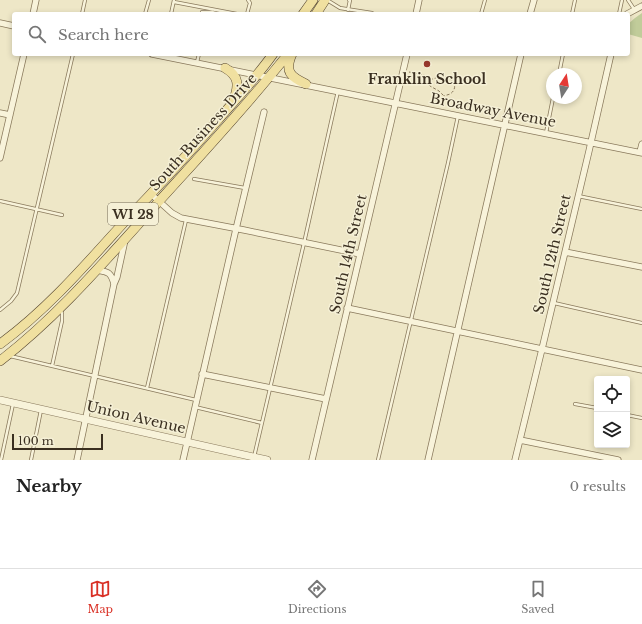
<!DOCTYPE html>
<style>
body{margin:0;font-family:"Libre Baskerville",serif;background:#f6f6f6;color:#222}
.controls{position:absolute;right:12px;bottom:12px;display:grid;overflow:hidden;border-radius:4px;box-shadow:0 2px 6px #0003}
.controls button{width:36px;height:36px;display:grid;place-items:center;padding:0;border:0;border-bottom:1px solid #e0e0e0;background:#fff;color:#222;font:20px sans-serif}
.compass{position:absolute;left:546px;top:68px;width:36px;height:36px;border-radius:50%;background:#fff;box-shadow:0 2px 6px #0003;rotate:12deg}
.scale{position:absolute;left:12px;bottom:10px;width:91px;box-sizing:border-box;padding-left:4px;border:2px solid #3a2f20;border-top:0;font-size:11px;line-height:14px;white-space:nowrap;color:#3a2f20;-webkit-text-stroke:3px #f5f0d6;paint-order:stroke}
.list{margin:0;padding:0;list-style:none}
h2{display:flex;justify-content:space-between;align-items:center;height:52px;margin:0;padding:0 16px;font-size:17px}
h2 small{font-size:13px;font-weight:400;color:#767676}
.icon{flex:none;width:22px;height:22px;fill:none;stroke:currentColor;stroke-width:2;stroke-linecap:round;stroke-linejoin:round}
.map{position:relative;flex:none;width:642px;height:460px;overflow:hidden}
.search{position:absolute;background:#fff;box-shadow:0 2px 6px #0003;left:12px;right:12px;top:12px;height:44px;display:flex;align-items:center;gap:10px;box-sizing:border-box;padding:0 14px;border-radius:4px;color:#767676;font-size:15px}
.sheet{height:108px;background:#fff}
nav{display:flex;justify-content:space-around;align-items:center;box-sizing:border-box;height:56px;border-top:1px solid #e0e0e0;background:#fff;font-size:11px;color:#767676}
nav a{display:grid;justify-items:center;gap:2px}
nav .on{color:#d93025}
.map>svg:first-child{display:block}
.green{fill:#c1cc9a}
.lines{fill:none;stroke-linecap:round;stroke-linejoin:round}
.service-casing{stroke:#89795c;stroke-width:4}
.minor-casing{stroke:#89795c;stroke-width:7}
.tertiary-casing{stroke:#89795c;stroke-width:8}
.primary-casing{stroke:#574730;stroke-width:10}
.path{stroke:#89795c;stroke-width:1;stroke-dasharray:3 2;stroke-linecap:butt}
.service{stroke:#f8f3da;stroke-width:2.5}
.minor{stroke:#f8f3da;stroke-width:5.5}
.tertiary{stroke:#f8f3da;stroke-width:7}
.primary{stroke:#f0e0a0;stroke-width:9}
.poi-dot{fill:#97382d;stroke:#f5f0d6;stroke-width:1.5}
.labels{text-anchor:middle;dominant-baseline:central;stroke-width:3;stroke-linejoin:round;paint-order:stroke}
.shield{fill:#f5f0d6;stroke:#726957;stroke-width:1}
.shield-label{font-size:13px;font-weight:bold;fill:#3a2f20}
.poi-label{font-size:14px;font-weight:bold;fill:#3a2f20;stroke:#f5f0d6}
.street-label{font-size:14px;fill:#3a2f20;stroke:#f5f0d6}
</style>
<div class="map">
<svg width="642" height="460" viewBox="0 0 642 460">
<rect width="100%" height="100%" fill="#eee7c7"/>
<path class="green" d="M642 13V38L628 34V24L635 18Z"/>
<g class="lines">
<defs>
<path id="service" d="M327 0 340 8 372 13
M628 0 634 9
M174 2 237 14
M348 10 350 0H349
M212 12 218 14
M82 14 85 0
M145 14 149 0
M171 14 174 0
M202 14V12H212L209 14
M247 14 250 3 248 0
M481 14 485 0
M572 14 575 0
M619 14 622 0
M469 54H472
M197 62 199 54
M559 74 563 54
M546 133 553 98
M194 179 245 188
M578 196 642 209
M0 201 62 215
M554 303 642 323
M0 310 11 301 17 293 73 54
M10 356 196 400
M52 366 62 321V314L61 310
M147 388 186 220
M575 404 597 408
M195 407 262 423
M627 415 642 418
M254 457 304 243 338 91
M1 460 13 404
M31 460 41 410
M378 460 448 163 458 116"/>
<path id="minor" d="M33 14 36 0
M416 14 419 0
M530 14 534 0
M627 14 642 6
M0 23 14 26
M152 54 642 153
M0 113 10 115
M640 152 642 144
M0 158 24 54
M151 194 172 213 181 218 244 230 360 254
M565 252 642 267
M97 270C108 272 111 272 114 284
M347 308 642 370
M202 374 326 399
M520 440 618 460
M77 460 114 284 117 277 125 240
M183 460 236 229 264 112
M312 460 407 54
M428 460 521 54
M515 460 542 349 589 151 611 54"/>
<path id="tertiary" d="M0 400 267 460"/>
<path id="primary" d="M303 14 313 0
M316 14 325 0
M292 54C284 72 291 77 306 84
M225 68C239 76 239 85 234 99
M0 344C48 309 87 263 127 219 158 187 188 154 217 121 236 99 256 78 273 54
M0 361C57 317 104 262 152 209 198 158 245 108 288 54"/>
</defs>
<use href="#service" class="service-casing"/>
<use href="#minor" class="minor-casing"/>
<use href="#tertiary" class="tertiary-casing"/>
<use href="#primary" class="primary-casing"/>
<path class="path" d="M409 72 424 75 430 79
M430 80C435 78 441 76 446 77 455 79 458 89 450 94 448 95 446 95 444 96
M430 80 429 84 430 86 439 91 444 96
M442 103 444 97"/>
<use href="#service" class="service"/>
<use href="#minor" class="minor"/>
<use href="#tertiary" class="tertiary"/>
<use href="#primary" class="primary"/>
</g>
<circle class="poi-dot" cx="427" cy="64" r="4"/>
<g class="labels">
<rect class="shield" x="108" y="203" width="50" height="22" rx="3"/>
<g class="shield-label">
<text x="133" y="214">WI 28</text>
</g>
<g class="poi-label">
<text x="427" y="79">Franklin School</text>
</g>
<g class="street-label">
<text transform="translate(493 110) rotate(11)">Broadway Avenue</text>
<text transform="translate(203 132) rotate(-48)">South Business Drive</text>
<text transform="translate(348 254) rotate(-77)">South 14th Street</text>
<text transform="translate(552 254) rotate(-77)">South 12th Street</text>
<text transform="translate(136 417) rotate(13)">Union Avenue</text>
</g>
</g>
</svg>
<div class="controls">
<button><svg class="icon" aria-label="locate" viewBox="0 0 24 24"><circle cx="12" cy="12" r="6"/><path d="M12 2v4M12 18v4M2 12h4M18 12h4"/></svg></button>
<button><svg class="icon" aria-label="layers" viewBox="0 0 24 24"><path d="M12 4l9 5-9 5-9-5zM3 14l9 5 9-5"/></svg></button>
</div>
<svg class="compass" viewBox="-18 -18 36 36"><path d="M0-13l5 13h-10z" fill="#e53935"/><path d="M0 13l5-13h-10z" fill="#767676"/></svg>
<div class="scale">100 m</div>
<div class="search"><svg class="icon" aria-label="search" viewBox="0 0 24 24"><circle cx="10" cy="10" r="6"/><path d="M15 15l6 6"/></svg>Search here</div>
</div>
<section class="sheet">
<h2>Nearby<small>0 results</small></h2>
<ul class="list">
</ul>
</section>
<nav>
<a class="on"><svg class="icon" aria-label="map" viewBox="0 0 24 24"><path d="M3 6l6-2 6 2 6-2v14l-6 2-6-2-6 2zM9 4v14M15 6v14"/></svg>Map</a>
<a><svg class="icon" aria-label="directions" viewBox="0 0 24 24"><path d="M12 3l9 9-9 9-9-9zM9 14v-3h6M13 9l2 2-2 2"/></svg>Directions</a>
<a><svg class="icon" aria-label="saved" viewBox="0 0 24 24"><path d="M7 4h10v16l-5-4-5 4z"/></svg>Saved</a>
</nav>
